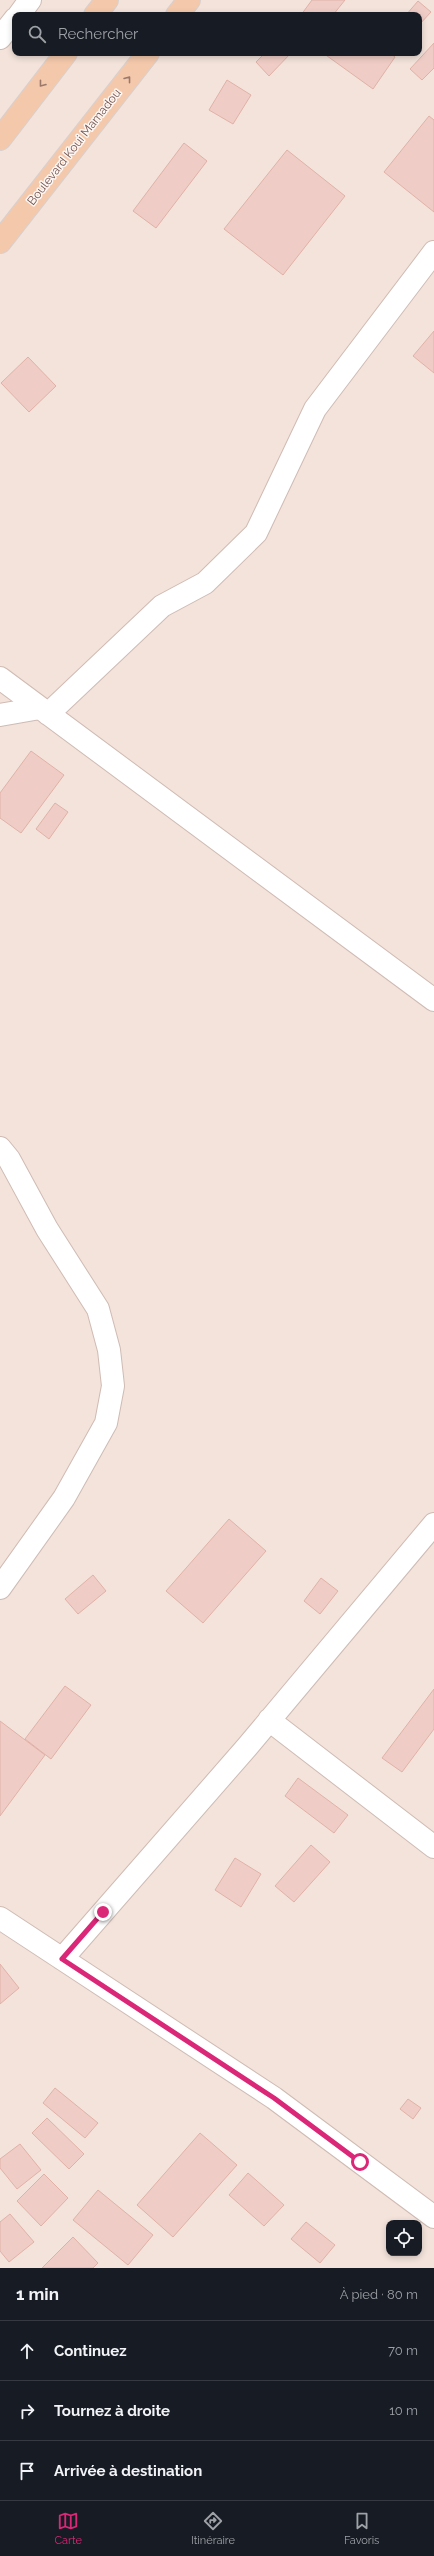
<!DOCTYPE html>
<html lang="fr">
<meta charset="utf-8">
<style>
body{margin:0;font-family:Raleway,sans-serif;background:#20242c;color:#f1f3f6}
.controls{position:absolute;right:12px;bottom:12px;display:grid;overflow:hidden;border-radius:8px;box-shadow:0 2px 6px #0003}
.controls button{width:36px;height:36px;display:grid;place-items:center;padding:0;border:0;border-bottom:1px solid #363941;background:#171b24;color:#f1f3f6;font:20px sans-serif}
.stop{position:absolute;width:12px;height:12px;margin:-9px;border:3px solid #db2777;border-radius:50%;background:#fff}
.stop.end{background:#db2777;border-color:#fff;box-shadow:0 1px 4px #0008}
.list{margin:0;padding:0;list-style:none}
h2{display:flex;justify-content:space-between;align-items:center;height:52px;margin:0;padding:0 16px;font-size:17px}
h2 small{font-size:13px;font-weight:400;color:#9ea1a6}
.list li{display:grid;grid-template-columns:26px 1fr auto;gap:12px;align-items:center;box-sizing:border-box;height:60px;padding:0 16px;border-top:1px solid #363941}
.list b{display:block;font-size:15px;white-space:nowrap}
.list em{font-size:13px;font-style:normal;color:#9ea1a6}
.icon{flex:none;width:22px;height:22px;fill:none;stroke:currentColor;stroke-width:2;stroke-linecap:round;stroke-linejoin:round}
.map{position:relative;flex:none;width:434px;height:2268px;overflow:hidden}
.search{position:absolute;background:#171b24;box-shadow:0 2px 6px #0003;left:12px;right:12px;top:12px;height:44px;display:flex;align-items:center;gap:10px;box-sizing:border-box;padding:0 14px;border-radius:8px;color:#9ea1a6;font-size:15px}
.sheet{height:232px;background:#171b24}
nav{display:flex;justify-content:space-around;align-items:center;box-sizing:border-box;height:56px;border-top:1px solid #363941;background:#171b24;font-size:11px;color:#9ea1a6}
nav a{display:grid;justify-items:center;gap:2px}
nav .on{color:#db2777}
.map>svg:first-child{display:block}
.residential{fill:#f3e3db;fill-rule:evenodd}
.building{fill:#efcdc6;stroke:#e0b1a7}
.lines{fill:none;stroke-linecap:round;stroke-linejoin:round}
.minor-casing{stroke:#cfbbb4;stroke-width:24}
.primary-casing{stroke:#d8cfce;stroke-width:24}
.minor{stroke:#fff;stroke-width:22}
.primary{stroke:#f4c9ab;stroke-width:22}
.oneway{stroke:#9b786b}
.route{stroke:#db2777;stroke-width:5}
.labels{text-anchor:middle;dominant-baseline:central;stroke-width:3;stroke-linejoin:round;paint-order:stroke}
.street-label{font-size:12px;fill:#755550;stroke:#fef7f3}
</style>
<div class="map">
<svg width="434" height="2268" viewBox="0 0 434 2268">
<rect width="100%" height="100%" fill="#fbf2ec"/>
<path class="residential" d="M0 0H434V2268H0ZM15 15H419V53H15ZM389 2223H419V2253H389Z"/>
<path class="building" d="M312 0H345L333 15H301Z
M418 1 431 12 419 25V15H406Z
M434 43V68L422 80 410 69Z
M265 53H291L269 76 256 62Z
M323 53H390L395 57 373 89Z
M227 80 251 95 233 124 209 110Z
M429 116 434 120V212L384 172Z
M184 143 207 161 156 228 133 211Z
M287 150 345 196 283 275 224 229Z
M434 331V373L413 356Z
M28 357 56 386 29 412 1 383Z
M31 751 64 775 21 833 0 818V793Z
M55 803 68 812 49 839 36 829Z
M229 1519 266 1551 203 1623 166 1591Z
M93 1575 106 1591 78 1614 65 1599Z
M321 1578 338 1591 320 1614 304 1601Z
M65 1686 91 1705 51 1759 25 1739Z
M434 1689V1729L402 1772 382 1758Z
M0 1721 45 1755 0 1816Z
M298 1778 348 1815 334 1833 285 1796Z
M311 1845 330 1862 294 1902 275 1886Z
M235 1858 261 1874 241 1907 215 1890Z
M0 1964 19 1988 0 2004Z
M55 2088 98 2123 85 2138 43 2103Z
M408 2099 421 2108 413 2119 400 2109Z
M47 2118 84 2154 69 2169 32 2133Z
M200 2133 237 2165 173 2237 137 2205Z
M20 2144 41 2170 17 2189 0 2168V2159Z
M248 2173 284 2205 264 2226 229 2195Z
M44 2174 68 2198 41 2226 17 2201Z
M98 2190 153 2235 128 2265 73 2220Z
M10 2214 34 2242 9 2262 0 2251V2222Z
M306 2222 335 2245 320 2263 291 2239Z
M73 2237 98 2263 93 2268H42Z"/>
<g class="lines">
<defs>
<path id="minor" d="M19 15 30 0
M0 38 15 19
M0 678 434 1000
M48 714 162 606 205 583 256 533 315 409 434 252
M0 715 40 708
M0 1148 9 1159 47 1229 98 1309 109 1350 113 1386 106 1423 64 1498 0 1588
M269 1720 434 1847
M0 1918 274 2098 434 2217
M62 1959 247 1747 434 1524"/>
<path id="primary" d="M95 15 107 0
M177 15 189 0
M0 139 66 53
M0 242 148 53"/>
</defs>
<use href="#minor" class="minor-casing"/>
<use href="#primary" class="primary-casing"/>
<use href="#minor" class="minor"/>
<use href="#primary" class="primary"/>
</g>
<defs><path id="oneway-chevron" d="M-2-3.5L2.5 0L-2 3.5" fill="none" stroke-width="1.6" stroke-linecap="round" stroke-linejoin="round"/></defs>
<g class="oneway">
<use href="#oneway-chevron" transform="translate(128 79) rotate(-52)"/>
<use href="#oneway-chevron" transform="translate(42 84) rotate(128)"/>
</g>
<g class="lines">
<path class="route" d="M103 1912 62 1959 274 2098 360 2162"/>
</g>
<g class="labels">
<g class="street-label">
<text transform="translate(74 147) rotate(-52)">Boulevard Koui Mamadou</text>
</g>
</g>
</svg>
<div class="controls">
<button><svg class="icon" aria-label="locate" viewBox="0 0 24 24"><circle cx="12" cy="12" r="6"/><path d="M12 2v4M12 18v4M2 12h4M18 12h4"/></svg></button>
</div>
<div class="stop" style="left:360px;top:2162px"></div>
<div class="stop end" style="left:103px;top:1912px"></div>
<div class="search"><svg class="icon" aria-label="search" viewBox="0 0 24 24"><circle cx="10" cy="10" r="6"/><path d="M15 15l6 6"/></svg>Rechercher</div>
</div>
<section class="sheet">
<h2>1 min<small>À pied · 80 m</small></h2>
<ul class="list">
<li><svg class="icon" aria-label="ahead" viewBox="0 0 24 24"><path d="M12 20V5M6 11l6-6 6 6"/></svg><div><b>Continuez</b></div><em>70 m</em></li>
<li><svg class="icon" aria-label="right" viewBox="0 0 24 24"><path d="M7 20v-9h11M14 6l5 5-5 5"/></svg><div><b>Tournez à droite</b></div><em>10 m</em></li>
<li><svg class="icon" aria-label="arrive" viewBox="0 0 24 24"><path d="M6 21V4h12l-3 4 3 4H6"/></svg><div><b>Arrivée à destination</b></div></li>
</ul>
</section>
<nav>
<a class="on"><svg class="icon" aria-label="map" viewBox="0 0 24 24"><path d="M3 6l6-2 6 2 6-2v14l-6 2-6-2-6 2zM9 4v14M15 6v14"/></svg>Carte</a>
<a><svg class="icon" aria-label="directions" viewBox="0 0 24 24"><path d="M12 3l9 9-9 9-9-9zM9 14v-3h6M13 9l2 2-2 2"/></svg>Itinéraire</a>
<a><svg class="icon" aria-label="saved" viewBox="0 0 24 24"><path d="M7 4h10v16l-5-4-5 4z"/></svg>Favoris</a>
</nav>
